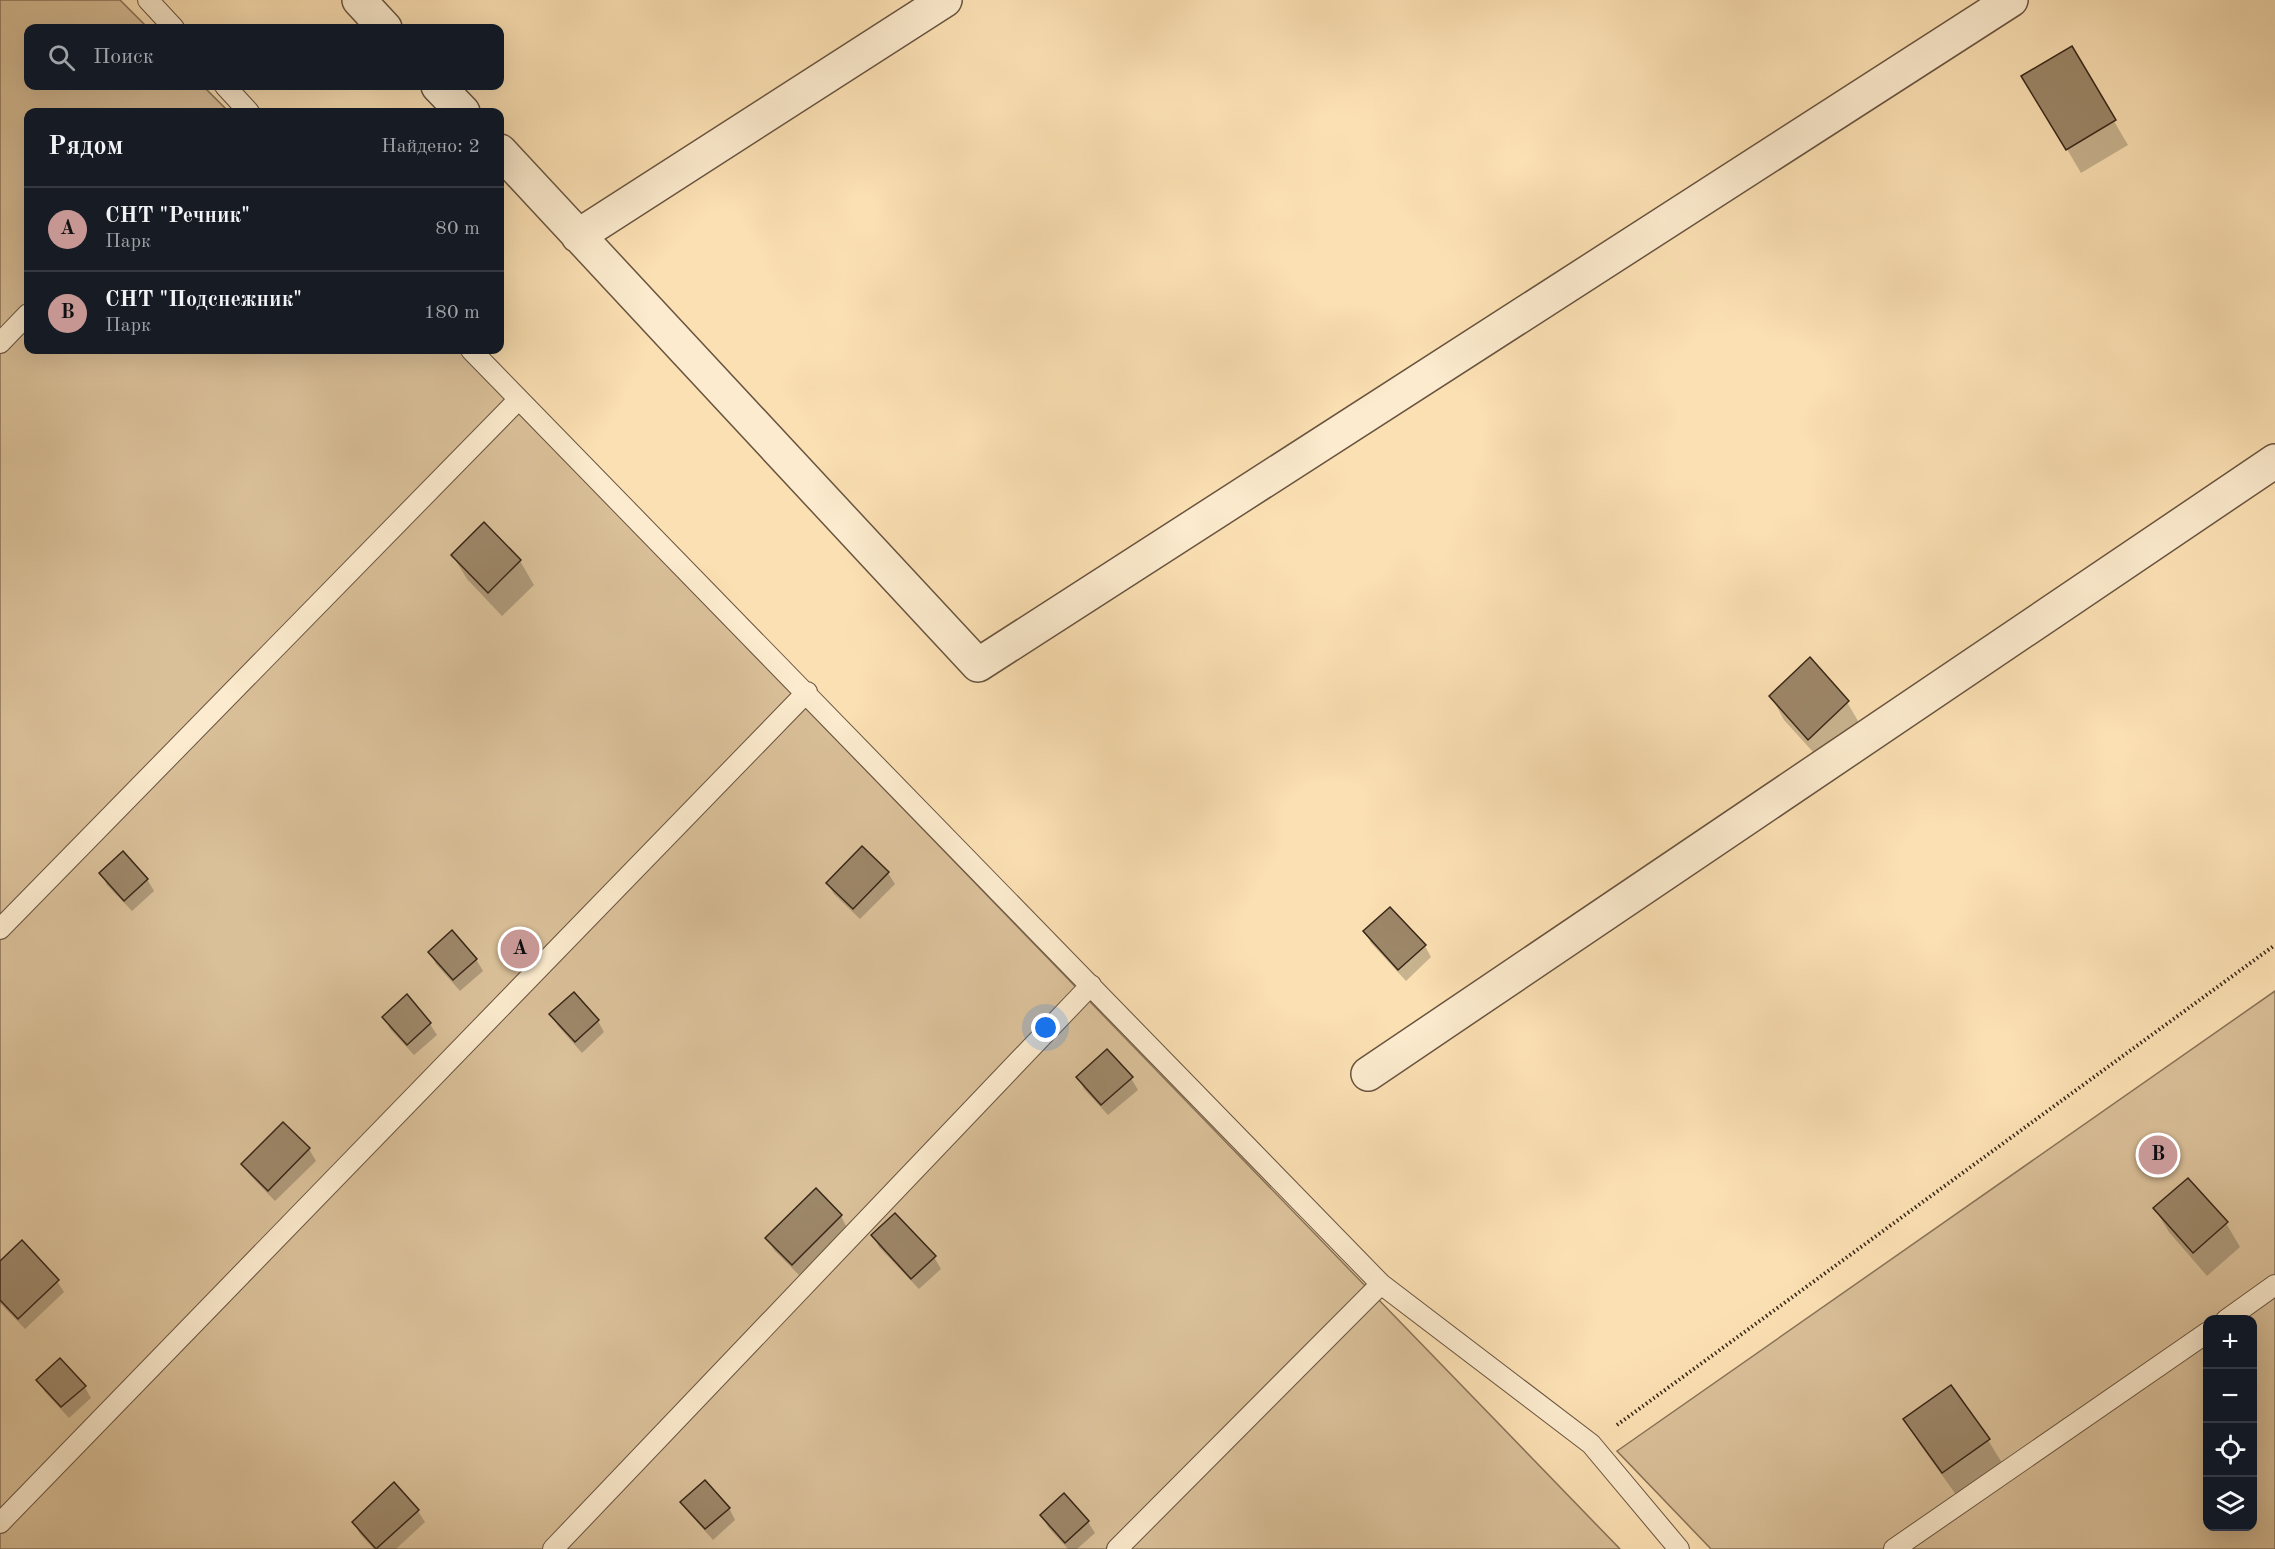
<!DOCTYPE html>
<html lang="ru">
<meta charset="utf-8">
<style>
body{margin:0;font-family:"Old Standard TT",serif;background:#242831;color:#f1f3f6}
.controls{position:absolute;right:18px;bottom:18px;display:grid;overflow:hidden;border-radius:12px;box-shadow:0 6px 24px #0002}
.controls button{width:54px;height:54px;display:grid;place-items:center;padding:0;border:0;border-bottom:2px solid #363941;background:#171b24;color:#f1f3f6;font:30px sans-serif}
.you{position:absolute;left:1046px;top:1028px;width:21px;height:21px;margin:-15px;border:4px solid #fff;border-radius:50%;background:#1a73e8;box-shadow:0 0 0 9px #1a73e833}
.badge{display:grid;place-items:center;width:39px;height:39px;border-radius:50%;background:#c59692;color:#111;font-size:20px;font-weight:700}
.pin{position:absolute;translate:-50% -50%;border:3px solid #fff;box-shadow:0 2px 6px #0006}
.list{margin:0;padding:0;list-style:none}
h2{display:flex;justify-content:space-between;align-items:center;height:78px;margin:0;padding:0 24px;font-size:26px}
h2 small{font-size:20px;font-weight:400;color:#9ea1a6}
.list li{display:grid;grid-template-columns:39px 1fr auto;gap:18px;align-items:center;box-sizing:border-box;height:84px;padding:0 24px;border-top:2px solid #363941}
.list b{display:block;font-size:22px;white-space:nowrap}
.list p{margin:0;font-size:20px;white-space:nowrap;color:#9ea1a6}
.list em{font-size:20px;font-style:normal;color:#9ea1a6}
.icon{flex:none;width:33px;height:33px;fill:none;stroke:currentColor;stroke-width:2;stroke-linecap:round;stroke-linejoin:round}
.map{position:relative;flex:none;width:2275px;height:1549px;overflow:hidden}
.search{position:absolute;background:#171b24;box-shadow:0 6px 24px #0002;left:24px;top:24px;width:480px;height:66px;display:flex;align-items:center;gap:15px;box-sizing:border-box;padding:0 21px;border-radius:12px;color:#9ea1a6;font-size:22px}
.panel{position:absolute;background:#171b24;box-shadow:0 6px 24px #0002;left:24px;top:108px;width:480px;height:246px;border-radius:12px}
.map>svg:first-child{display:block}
.green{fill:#dac099;stroke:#897358;stroke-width:1.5;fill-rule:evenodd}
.shadow{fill:#0003}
.building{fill:#9d8769;stroke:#382618;stroke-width:1.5}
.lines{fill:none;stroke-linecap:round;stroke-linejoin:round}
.service-casing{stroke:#69543f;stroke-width:22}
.minor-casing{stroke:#69543f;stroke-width:36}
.path{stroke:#382618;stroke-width:4;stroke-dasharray:1.5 3;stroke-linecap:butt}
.service{stroke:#fcebce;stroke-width:20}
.minor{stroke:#fcebce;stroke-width:33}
</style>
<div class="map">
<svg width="2275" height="1549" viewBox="0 0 2275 1549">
<rect width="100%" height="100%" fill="#fbe0b3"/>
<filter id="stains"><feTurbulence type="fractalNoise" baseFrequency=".00333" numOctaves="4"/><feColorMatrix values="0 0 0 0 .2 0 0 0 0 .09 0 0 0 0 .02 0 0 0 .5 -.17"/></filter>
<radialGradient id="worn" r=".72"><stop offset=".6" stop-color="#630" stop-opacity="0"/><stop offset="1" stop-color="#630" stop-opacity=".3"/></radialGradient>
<path class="green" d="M0 0H120L148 28H28V86H203L229 112H28V350H459L1620 1549H0Z
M2275 991V1549H1711L1617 1451ZM2208 1320H2252V1526H2208Z"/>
<path class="shadow" d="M2071 48 2128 145 2081 173 2024 76Z
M484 525 520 561 534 585 502 616 467 579 453 556Z
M1771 696 1847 702 1861 726 1822 762 1784 720Z
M101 873 147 879 154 891 132 911 107 885Z
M888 873 895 884 860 919 834 894 827 883Z
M1365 932 1425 946 1431 957 1406 981 1371 943Z
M430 953 476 959 483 971 460 991 436 964Z
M551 1014 598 1021 604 1032 582 1053 558 1026Z
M384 1017 430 1024 437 1035 414 1055 390 1029Z
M1078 1077 1131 1078 1138 1090 1108 1115 1084 1089Z
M283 1124 309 1149 316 1161 275 1201 250 1175 243 1164Z
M2155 1209 2226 1223 2240 1247 2207 1276 2169 1232Z
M841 1216 847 1228 799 1275 774 1250 767 1238Z
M873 1235 934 1257 941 1269 919 1289 879 1247Z
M0 1263 57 1281 64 1292 25 1329 0 1303Z
M38 1380 84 1386 91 1398 69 1418 45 1392Z
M1905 1420 1988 1440 2002 1463 1957 1496 1919 1443Z
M682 1502 729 1508 735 1520 713 1540 689 1513Z
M418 1511 425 1522 396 1549H374L360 1534 354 1522Z
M1042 1515 1088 1522 1095 1533 1077 1549H1068L1048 1527Z"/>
<path class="building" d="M2072 46 2116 120 2066 150 2021 76Z
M484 522 521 560 488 593 451 555Z
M1810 657 1849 701 1808 740 1769 696Z
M862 846 889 872 853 909 826 883Z
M123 851 148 879 124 901 99 873Z
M1390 907 1426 945 1398 970 1363 931Z
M452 930 477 959 453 980 428 952Z
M574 992 599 1020 575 1042 549 1014Z
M407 994 431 1023 407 1045 382 1017Z
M1107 1049 1133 1077 1101 1105 1076 1077Z
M283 1122 310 1148 268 1191 241 1164Z
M2188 1178 2228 1222 2193 1253 2153 1208Z
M816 1188 842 1215 792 1265 765 1238Z
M895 1213 936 1256 911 1279 871 1235Z
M22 1240 59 1280 18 1319 0 1300V1261Z
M60 1358 86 1386 61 1407 36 1380Z
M1951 1385 1990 1439 1942 1473 1903 1419Z
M705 1480 730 1508 705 1529 680 1502Z
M394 1482 419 1510 376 1549 352 1522Z
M1064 1493 1089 1521 1065 1543 1040 1515Z"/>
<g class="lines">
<defs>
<path id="service" d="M148 0 174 28
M225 86 249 112
M0 343 28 314
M471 350 1381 1284 1591 1444 1679 1549
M0 929 518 400
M2226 1320 2275 1285
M0 1523 807 692
M553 1549 1091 985
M1117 1549 1381 1284
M1894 1549 2208 1332"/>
<path id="minor" d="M359 0 385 28
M438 86 463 112
M500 151 978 665 2011 0
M578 236 945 0
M1368 1074 2275 461"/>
</defs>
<use href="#service" class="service-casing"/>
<use href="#minor" class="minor-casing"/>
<path class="path" d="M1617 1425 2275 945"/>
<use href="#service" class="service"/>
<use href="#minor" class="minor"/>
</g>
<rect width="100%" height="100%" filter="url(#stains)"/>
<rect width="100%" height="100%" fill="url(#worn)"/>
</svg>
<div class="controls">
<button>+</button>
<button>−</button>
<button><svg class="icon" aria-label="locate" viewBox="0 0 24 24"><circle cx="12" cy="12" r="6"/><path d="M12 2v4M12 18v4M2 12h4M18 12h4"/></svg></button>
<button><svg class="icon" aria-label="layers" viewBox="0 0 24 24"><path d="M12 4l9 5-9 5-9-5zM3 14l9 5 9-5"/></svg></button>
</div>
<div class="you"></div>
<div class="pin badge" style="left:520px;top:949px">A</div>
<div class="pin badge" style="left:2158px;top:1155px">B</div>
<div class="search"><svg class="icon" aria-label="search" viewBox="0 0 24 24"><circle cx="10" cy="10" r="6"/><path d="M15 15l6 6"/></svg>Поиск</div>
<section class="panel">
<h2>Рядом<small>Найдено: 2</small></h2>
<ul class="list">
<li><span class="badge">A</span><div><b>СНТ &quot;Речник&quot;</b><p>Парк</p></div><em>80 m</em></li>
<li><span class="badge">B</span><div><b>СНТ &quot;Подснежник&quot;</b><p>Парк</p></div><em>180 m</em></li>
</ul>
</section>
</div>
